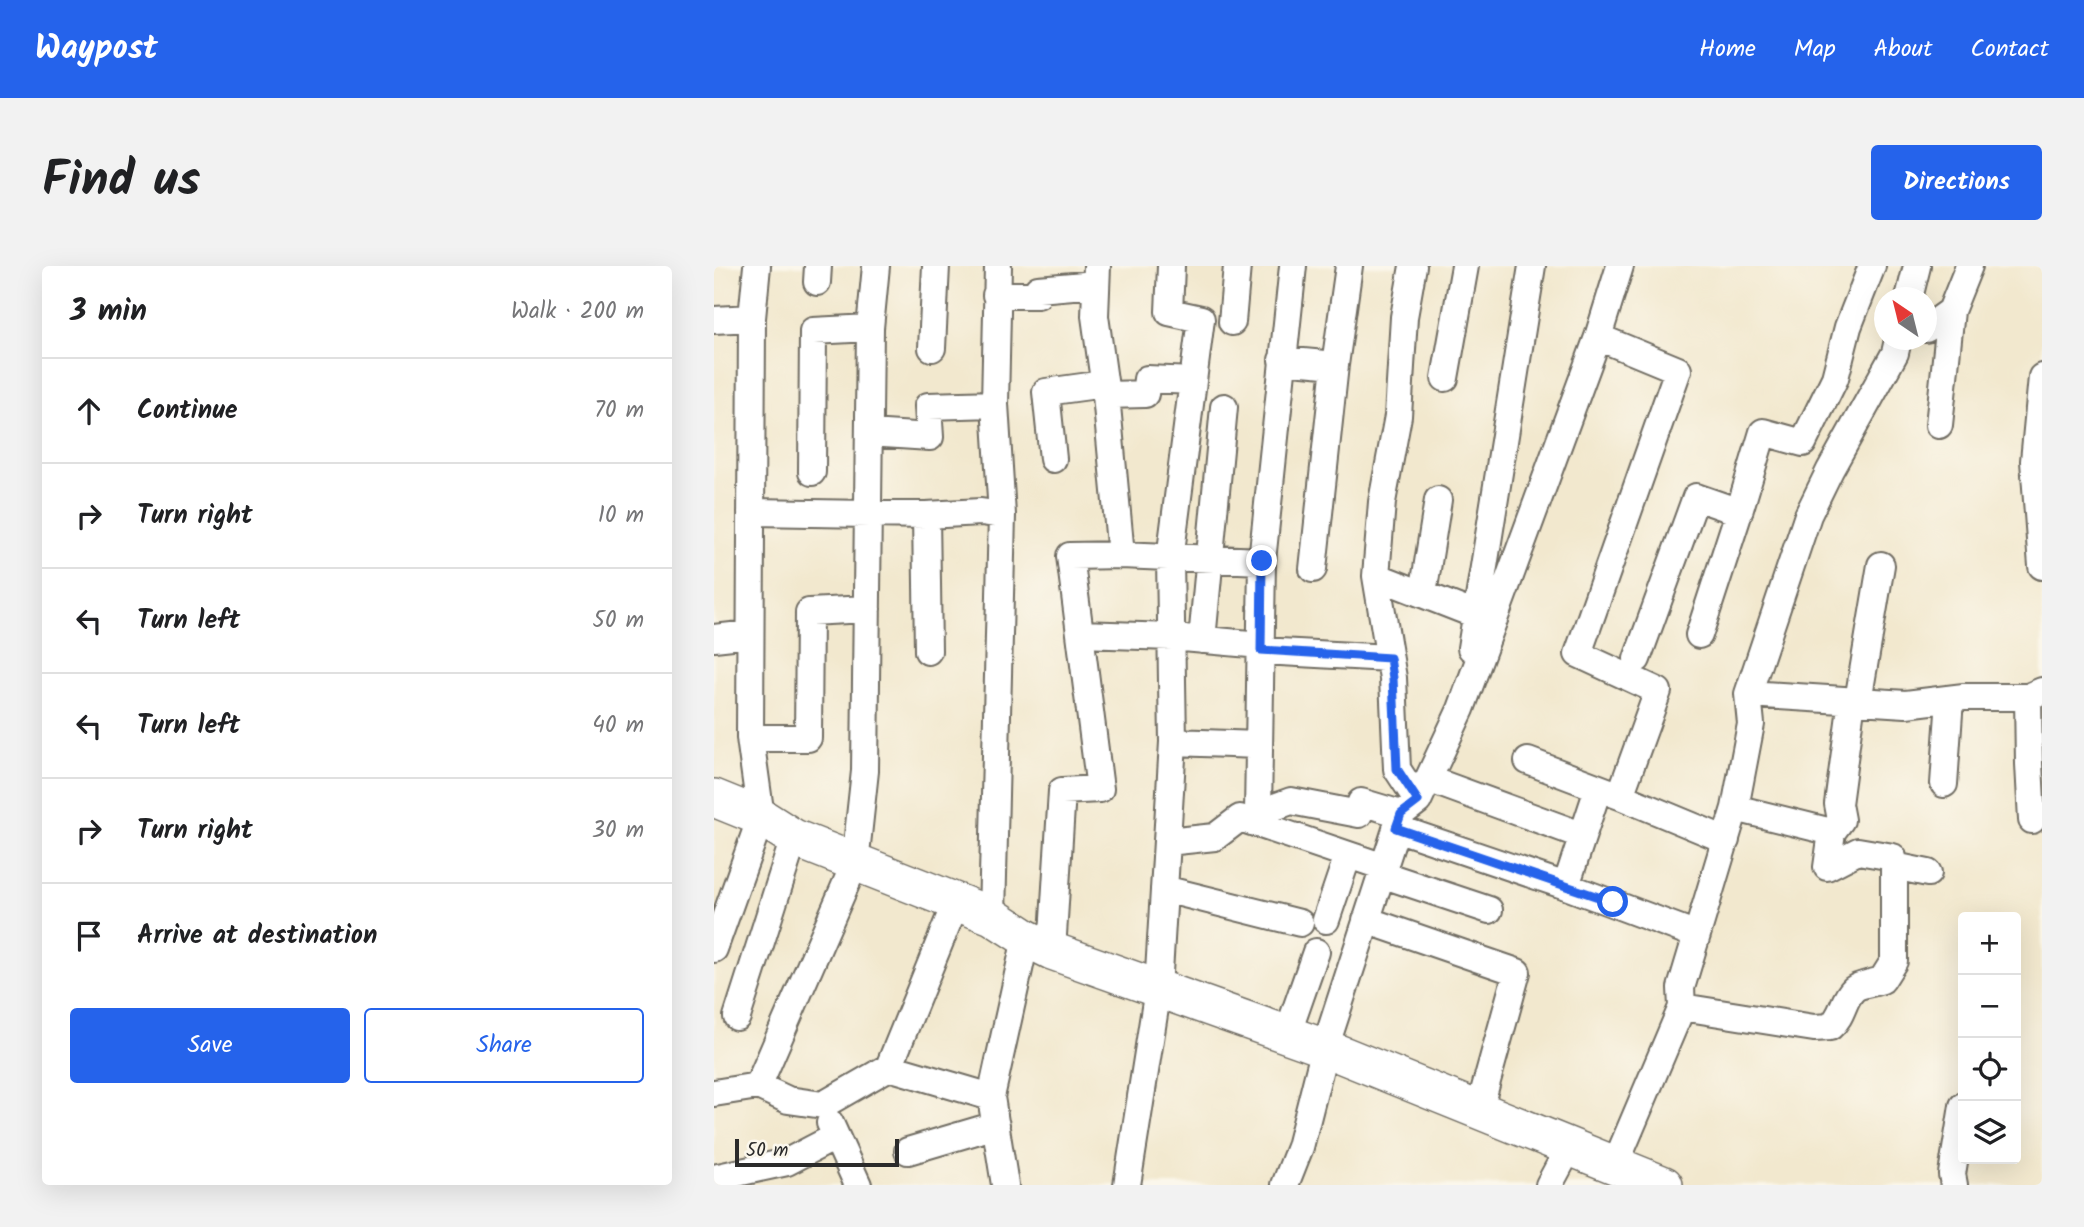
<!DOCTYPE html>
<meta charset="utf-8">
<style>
body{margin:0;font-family:Kalam,sans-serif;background:#f2f2f2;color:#202124}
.controls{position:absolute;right:21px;bottom:21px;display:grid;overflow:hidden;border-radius:7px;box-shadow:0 7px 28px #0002}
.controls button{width:63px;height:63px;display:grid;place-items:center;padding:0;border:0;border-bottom:2px solid #e0e0e0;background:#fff;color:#202124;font:35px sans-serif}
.compass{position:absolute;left:1160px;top:21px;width:63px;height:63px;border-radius:50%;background:#fff;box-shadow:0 7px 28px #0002;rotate:325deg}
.scale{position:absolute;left:21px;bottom:18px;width:164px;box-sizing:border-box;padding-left:7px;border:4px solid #2b2b2b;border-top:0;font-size:19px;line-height:24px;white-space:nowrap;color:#2b2b2b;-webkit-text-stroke:5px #fbf7ec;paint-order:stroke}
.stop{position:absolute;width:21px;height:21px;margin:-16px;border:5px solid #2563eb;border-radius:50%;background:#fff}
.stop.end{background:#2563eb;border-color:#fff;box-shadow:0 2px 7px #0008}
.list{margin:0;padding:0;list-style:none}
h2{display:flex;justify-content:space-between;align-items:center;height:91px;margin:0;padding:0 28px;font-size:30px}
h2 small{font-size:23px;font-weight:400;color:#757577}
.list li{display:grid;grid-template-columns:46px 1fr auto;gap:21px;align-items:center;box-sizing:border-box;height:105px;padding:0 28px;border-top:2px solid #e0e0e0}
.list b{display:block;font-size:26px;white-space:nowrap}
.list em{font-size:23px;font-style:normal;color:#757577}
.actions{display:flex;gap:14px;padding:21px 28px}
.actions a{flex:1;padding:16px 0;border:2px solid #2563eb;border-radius:7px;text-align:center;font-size:24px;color:#2563eb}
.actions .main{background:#2563eb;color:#fff}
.icon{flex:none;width:38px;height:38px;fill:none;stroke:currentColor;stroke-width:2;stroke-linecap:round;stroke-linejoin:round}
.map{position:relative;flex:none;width:1328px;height:919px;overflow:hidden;border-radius:7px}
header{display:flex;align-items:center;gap:42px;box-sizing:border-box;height:98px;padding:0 35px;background:#2563eb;color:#fff}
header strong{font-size:33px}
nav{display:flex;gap:38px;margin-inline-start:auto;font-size:24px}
.intro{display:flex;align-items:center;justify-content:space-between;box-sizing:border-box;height:168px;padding:0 42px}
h1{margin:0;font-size:49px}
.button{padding:18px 32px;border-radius:7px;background:#2563eb;color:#fff;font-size:24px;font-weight:700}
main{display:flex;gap:42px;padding:0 42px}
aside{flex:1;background:#fff;border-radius:7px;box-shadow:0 7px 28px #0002}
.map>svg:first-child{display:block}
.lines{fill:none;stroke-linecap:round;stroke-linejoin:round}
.street-casing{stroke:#716d64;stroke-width:30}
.secondary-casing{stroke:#716d64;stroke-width:40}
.street{stroke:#fff;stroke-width:26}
.secondary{stroke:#fff;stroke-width:37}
.route{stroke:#2563eb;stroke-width:9}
</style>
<header>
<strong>Waypost</strong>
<nav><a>Home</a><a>Map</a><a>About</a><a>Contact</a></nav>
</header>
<div class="intro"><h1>Find us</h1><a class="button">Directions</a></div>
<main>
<aside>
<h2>3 min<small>Walk · 200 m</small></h2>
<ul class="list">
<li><svg class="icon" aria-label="ahead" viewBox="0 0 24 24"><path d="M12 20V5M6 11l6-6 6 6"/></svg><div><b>Continue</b></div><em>70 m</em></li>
<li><svg class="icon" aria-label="right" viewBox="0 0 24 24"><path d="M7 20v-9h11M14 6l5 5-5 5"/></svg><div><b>Turn right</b></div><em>10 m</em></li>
<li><svg class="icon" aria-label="left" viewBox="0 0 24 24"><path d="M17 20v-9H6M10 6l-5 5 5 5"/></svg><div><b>Turn left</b></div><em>50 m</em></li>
<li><svg class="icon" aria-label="left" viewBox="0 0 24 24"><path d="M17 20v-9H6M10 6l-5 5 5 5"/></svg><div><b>Turn left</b></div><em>40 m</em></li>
<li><svg class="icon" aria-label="right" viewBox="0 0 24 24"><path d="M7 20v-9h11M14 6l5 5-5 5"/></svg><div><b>Turn right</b></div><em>30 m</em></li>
<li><svg class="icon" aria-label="arrive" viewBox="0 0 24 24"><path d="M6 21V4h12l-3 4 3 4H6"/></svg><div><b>Arrive at destination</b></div></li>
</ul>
<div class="actions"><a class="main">Save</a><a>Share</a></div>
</aside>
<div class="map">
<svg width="1328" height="919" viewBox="0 0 1328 919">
<rect width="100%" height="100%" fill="#fbf7ec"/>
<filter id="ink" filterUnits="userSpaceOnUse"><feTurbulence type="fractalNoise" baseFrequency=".0143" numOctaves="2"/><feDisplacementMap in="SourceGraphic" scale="14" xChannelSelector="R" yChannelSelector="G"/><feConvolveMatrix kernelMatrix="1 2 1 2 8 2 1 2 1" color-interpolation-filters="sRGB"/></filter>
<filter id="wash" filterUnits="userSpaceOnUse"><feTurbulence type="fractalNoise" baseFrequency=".00686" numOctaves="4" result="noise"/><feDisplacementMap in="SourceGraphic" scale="28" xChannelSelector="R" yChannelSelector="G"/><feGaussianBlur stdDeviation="1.57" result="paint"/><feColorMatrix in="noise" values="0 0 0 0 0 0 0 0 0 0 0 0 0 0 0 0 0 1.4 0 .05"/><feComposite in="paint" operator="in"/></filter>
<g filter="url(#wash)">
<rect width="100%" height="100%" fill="#f2e8ce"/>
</g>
<g filter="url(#ink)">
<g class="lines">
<defs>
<path id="street" d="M579 0 548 295 544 547 577 535 645 548 647 536 687 548
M699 0 690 51 684 150 668 236 662 310 679 412 683 503 704 535
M103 16 104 0
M282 29H324V23L382 18
M1195 32 1203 0
M0 54 38 52
M518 56 523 0
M1212 63 1237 45 1255 0
M884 71 964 104 864 388 944 425 906 530
M218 82 222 0
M568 94 621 99
M1328 111 1320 195 1328 300
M731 112 751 0
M392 129 431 128 433 113 479 115
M1225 159 1237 45
M155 167 216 171 214 140 281 138
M339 193 332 126 390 118
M98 206 99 65 156 62
M37 246 212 249 267 246 288 249
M212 249 214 385
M407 289 548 295
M599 303 621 99 635 0
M662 310 762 349
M709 328 724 234
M366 368 458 371 547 379
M985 369 1025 246
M0 372 36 368
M488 374 510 141
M757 382 818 0
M547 385 675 392
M923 393 982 231 1025 246 1049 166 1089 177 1121 112 1134 61 1158 0
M1034 428 1192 438 1250 431H1314L1328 425
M1314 431 1315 498 1318 554
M1144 435 1167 299
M36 472H94L95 346 153 343
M459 476 545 479
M814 495 906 530 1012 574
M714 513 867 569
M1230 518 1236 433
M1021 542 1118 566 1113 601 1144 585 1179 591 1180 600 1214 607
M682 562 852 620 884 523
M1118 566 1127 554 1124 538 1138 434
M453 576 501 571 526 552 670 601
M1180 600V695L1168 714C1160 717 1146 718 1140 723 1128 734 1130 749 1116 761L1100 762 968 741 967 722 1021 542 1037 458 1034 428 1094 249 1116 204 1181 87 1184 74
M667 608 775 644
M852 620 983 669
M450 623 586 657
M278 650 288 249 281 138 284 0
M612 654 634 589
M652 654 803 706 765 844
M0 683 47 551 36 472 38 52 43 0
M338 685 348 525 386 523 356 290 407 289 392 129 381 50 383 0
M23 751 80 572
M573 769 602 686
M175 801 242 636
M44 820 141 597 151 505 156 62 162 0
M0 827 44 820 74 834 109 839 175 801 277 831
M116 857 144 919
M194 885 282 859
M901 899 968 741
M0 912 73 896 121 871
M291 919 277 831 312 672
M413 919 444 723 459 476 456 293 487 53 455 46 457 0
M571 919 586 881 611 782 687 548 704 535 747 443 884 71 906 0
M835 919 856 880
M1240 919 1238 908 1249 840"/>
<path id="secondary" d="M0 532 47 551 80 572 278 650 312 672 338 685 611 782 950 919"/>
</defs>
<use href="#street" class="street-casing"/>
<use href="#secondary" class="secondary-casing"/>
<use href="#street" class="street"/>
<use href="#secondary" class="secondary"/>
</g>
</g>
<g class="lines" filter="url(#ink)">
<path class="route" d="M548 295 547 384 676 392 679 412 683 503 704 535 687 548 682 562 899 636"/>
</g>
</svg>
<div class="controls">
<button>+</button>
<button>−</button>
<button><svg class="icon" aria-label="locate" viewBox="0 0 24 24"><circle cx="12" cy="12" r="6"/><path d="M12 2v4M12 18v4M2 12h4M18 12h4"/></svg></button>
<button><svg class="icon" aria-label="layers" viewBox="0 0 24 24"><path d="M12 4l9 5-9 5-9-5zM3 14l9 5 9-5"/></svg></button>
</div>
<svg class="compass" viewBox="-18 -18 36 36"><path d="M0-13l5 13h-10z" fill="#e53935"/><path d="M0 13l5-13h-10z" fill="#757577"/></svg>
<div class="scale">50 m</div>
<div class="stop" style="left:899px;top:636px"></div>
<div class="stop end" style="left:548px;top:295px"></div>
</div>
</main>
